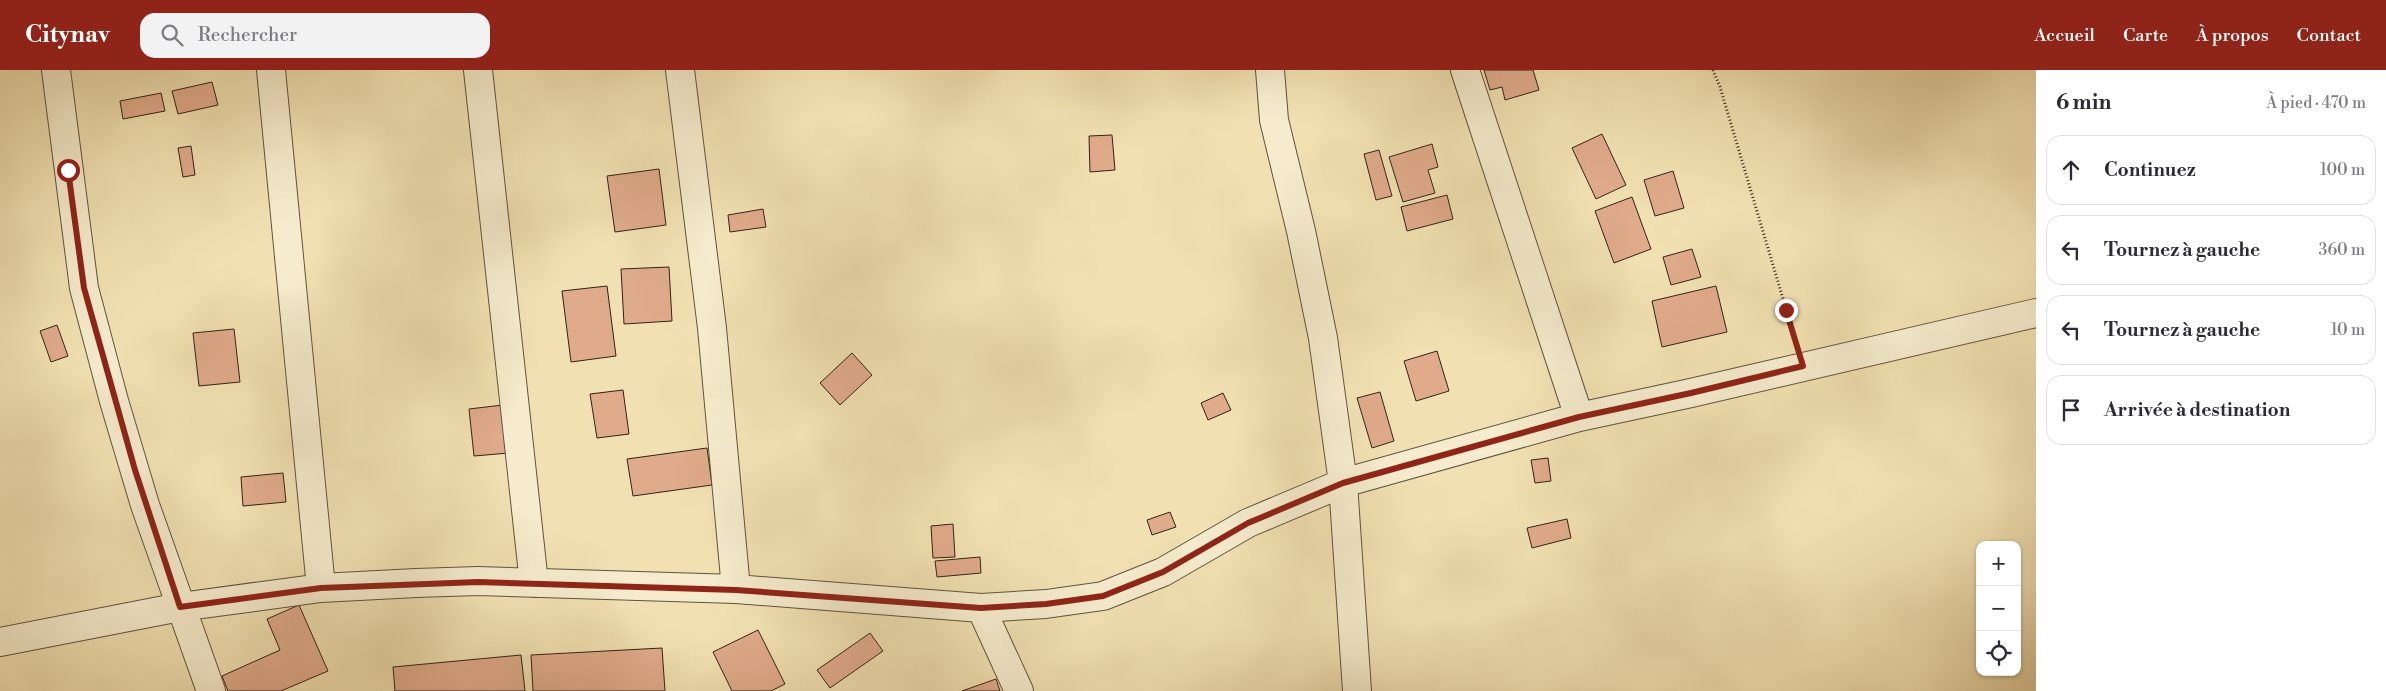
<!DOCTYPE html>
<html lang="fr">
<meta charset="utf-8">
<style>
body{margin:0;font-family:"Libre Bodoni",serif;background:#f2f2f3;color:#2b2b33}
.controls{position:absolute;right:15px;bottom:15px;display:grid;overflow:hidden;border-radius:10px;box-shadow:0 1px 4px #0004}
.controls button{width:45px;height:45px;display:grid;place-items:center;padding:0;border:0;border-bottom:1px solid #e1e1e2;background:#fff;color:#2b2b33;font:25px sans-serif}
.stop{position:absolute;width:15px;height:15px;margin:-11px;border:4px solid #8f2418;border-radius:50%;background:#fff}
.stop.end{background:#8f2418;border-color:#fff;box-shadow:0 1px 5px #0008}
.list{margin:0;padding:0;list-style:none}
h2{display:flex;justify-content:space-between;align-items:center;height:65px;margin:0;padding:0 20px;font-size:21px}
h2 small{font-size:16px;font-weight:400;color:#7c7c81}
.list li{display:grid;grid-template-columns:32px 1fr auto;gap:15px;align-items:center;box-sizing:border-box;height:70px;margin:0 10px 10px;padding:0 10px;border:1px solid #e1e1e2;border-radius:15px}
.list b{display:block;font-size:19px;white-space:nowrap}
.list em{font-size:16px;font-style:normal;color:#7c7c81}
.icon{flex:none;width:28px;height:28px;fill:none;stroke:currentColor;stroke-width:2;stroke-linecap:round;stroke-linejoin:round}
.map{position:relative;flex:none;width:2036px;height:621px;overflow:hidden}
header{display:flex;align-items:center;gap:30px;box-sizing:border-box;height:70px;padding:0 25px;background:#8f2418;color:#fff}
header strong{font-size:24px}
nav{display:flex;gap:28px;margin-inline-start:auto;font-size:18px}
.search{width:350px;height:45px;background:#f2f2f3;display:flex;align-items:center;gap:12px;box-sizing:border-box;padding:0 18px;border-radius:15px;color:#7c7c81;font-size:19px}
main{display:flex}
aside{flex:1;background:#fff}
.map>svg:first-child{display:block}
.building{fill:#e0ab8b;stroke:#312316}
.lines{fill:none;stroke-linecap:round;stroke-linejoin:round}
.minor-casing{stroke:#61523d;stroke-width:30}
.path{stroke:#312316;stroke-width:3;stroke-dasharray:1 2.5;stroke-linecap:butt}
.minor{stroke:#f6eccd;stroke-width:28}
.route{stroke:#8f2418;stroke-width:6}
</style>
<header>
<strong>Citynav</strong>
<div class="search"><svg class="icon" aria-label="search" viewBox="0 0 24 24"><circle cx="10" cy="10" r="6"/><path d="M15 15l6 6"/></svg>Rechercher</div>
<nav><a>Accueil</a><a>Carte</a><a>À propos</a><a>Contact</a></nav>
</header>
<main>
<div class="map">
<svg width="2036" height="621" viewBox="0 0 2036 621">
<rect width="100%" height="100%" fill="#f1e1b2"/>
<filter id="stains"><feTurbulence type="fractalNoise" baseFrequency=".004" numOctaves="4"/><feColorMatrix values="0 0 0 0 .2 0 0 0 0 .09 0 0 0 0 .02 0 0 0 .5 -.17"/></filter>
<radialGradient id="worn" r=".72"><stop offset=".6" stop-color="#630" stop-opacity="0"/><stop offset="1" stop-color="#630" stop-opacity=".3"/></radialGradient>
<path class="building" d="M1484 0H1533L1539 20 1505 30 1502 17 1490 20Z
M212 12 218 35 178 44 172 21Z
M161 23 165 41 123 49 120 31Z
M1602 64 1626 115 1596 129 1572 78Z
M1112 65 1115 100 1090 102 1089 66Z
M1432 74 1438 97 1428 100 1435 123 1403 132 1389 87Z
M191 76 195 105 183 107 178 78Z
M1379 80 1392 126 1376 130 1364 84Z
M659 99 666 155 615 162 607 106Z
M1673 101 1684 138 1655 146 1644 110Z
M1447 125 1453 149 1407 161 1401 137Z
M1632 127 1651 179 1614 193 1595 141Z
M763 139 766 157 730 162 728 145Z
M1692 179 1701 207 1671 215 1663 187Z
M669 197 672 251 624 254 621 199Z
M607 216 616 286 571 292 562 221Z
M1716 216 1727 262 1662 277 1652 231Z
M57 255 68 286 51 292 40 261Z
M234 259 240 312 199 316 193 263Z
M1437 281 1449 321 1416 331 1404 291Z
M852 283 872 305 840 335 820 313Z
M623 320 629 364 597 368 590 324Z
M1380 322 1394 371 1372 378 1357 328Z
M1223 323 1231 340 1208 350 1201 333Z
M503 335 509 383 474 386 469 339Z
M707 378 712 415 633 426 627 389Z
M1548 388 1551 411 1535 413 1531 390Z
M283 403 286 432 243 436 241 407Z
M1170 442 1176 457 1152 465 1147 450Z
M1567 449 1571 468 1532 478 1527 458Z
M953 454 955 487 933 488 931 456Z
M980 487 981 503 937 507 935 491Z
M299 535 328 601 281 621H228L222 606 280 580 267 549Z
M758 560 785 614 771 621H732L713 582Z
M870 563 883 581 830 618 817 600Z
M662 578 665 621H533L531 585Z
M521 585 525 621H395L393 597Z
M996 609 1000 621H962Z"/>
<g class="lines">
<defs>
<path id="minor" d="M56 0 84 218 114 331 145 435 211 621
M271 0 321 518
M478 0 534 513
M680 0 712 258 736 519
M1270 0 1274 50 1301 161 1323 268 1343 413 1357 621
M1465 0 1579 347
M981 538 1019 621
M0 572 180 537 321 518 416 513 478 511 736 519 981 538 1046 534 1103 526 1163 502 1248 453 1343 413 1579 347 1691 323 2036 243"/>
</defs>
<use href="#minor" class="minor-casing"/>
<path class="path" d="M1713 0 1720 17 1795 269"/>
<use href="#minor" class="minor"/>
</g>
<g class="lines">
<path class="route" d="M68 100 84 218 135 400 180 537 321 518 478 512 736 520 981 538 1046 534 1103 526 1163 502 1248 453 1343 413 1579 347 1691 323 1803 296 1786 240"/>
</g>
<rect width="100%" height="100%" filter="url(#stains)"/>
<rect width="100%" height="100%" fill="url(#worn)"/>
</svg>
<div class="controls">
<button>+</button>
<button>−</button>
<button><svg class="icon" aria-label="locate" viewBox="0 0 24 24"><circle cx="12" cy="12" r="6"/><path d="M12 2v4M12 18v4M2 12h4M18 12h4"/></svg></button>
</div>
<div class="stop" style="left:68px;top:100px"></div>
<div class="stop end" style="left:1786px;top:240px"></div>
</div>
<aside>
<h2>6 min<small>À pied · 470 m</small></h2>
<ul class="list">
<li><svg class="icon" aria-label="ahead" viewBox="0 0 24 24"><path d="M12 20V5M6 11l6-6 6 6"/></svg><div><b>Continuez</b></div><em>100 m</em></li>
<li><svg class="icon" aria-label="left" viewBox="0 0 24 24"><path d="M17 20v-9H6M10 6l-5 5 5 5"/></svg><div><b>Tournez à gauche</b></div><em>360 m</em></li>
<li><svg class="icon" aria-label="left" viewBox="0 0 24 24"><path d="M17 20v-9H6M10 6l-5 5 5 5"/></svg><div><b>Tournez à gauche</b></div><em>10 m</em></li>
<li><svg class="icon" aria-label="arrive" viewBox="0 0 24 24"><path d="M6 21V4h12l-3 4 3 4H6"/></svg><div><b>Arrivée à destination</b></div></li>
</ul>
</aside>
</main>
